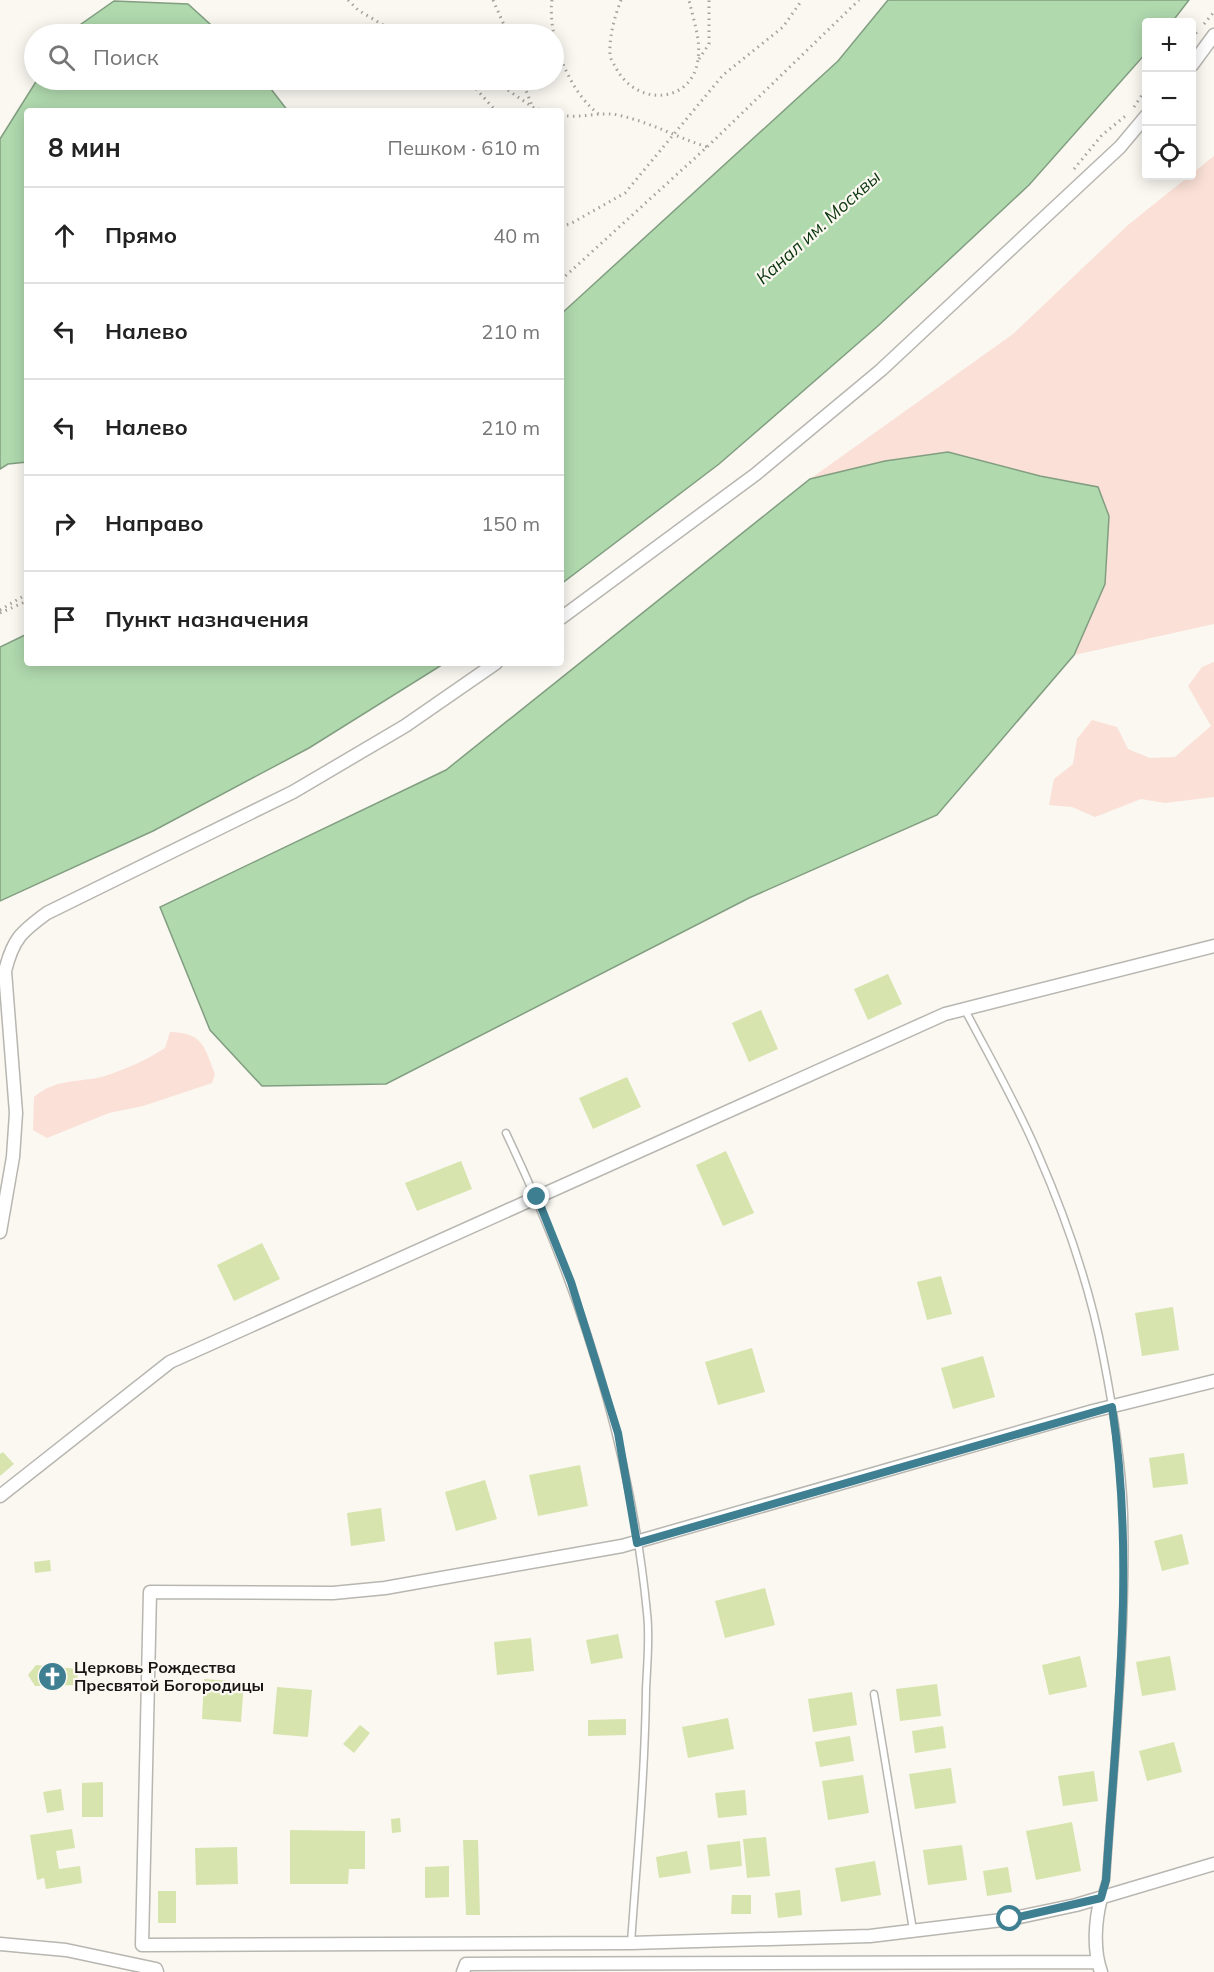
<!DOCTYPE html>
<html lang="ru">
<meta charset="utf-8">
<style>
body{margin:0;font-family:Mulish,sans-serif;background:#f2f2f2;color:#222}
.controls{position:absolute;right:18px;top:18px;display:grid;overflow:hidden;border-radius:6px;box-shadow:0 3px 15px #0003}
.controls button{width:54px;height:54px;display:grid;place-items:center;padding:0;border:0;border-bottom:2px solid #e0e0e0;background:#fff;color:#222;font:30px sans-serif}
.stop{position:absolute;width:18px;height:18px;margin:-14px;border:4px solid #3e7f91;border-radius:50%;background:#fff}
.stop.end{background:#3e7f91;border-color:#fff;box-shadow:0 2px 6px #0008}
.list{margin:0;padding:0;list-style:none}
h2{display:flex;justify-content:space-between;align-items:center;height:78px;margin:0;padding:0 24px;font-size:26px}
h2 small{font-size:20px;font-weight:400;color:#767676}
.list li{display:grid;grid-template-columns:39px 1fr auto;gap:18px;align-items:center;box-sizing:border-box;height:96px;padding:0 24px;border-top:2px solid #e0e0e0}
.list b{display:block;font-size:22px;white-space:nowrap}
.list em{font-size:20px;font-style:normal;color:#767676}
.icon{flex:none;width:33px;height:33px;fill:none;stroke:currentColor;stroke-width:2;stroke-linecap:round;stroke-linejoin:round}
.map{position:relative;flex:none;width:1214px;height:1972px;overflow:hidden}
.search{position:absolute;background:#fff;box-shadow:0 3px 15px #0003;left:24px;top:24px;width:540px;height:66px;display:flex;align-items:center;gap:15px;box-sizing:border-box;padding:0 21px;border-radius:33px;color:#767676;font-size:22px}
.panel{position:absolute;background:#fff;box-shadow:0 3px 15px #0003;left:24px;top:108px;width:540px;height:558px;border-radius:6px}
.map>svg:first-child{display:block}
.green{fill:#fae0d6}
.water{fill:#b0d9ae;stroke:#829e80;stroke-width:1.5}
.building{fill:#d7e4ad}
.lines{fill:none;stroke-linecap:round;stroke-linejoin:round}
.lane-casing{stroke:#b8b6b0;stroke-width:9}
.street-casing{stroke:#b8b6b0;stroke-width:15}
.path{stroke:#a4a39d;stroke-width:3;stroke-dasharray:1.5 4.5;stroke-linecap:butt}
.lane{stroke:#fff;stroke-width:6}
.street{stroke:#fff;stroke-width:12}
.route{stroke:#3e7f91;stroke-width:8}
.labels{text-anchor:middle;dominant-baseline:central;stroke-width:4.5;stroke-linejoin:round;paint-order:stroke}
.poi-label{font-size:16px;font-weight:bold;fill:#171614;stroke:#faf8f1;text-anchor:start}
.water-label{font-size:18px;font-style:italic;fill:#0a350c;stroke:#faf8f1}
</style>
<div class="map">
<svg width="1214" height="1972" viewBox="0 0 1214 1972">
<rect width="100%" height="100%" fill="#faf8f1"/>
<path class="green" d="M1214 156V624L1074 655 1105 584 1098 487 1040 476 948 452 885 461 810 479 1013 334 1128 225Z
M1214 662V797L1165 803 1141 799 1095 817 1072 807 1049 805 1054 779 1073 764 1077 739 1092 720 1117 727 1128 749 1150 758 1175 757 1211 726 1188 686 1202 667Z
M170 1032C203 1033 204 1046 215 1074L212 1083 143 1106 109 1113 47 1138 33 1130 34 1097C56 1078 79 1083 105 1076 126 1069 147 1060 165 1048Z"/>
<path class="water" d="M888 0H1189L1172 22H1146V53L1029 185 879 325 719 464 561 584V314L838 61Z
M114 1 188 4 221 34H67Z
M37 80H264L288 111H27V462L8 464 0 469V139Z
M948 452 1040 476 1098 487 1109 516 1105 584 1074 655 937 815 749 898 386 1084 262 1086 210 1030 160 907 446 770 810 479 885 461Z
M27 634V663H445L309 748 153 831 0 901V647Z"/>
<path class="building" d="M888 974 902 1004 868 1020 854 989Z
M761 1010 778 1049 749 1062 732 1023Z
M627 1077 641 1107 593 1129 579 1098Z
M726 1151 754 1213 723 1226 696 1165Z
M461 1161 472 1189 417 1211 405 1183Z
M262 1243 280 1279 234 1301 217 1265Z
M941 1276 952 1314 927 1320 917 1282Z
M1173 1307 1179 1350 1142 1356 1135 1313Z
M752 1348 765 1392 718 1405 705 1362Z
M983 1356 995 1397 953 1409 941 1368Z
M3 1452 14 1464 0 1476V1454Z
M1184 1453 1188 1484 1153 1488 1149 1458Z
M580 1465 588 1506 538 1516 529 1475Z
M485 1480 497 1519 456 1531 445 1492Z
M381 1508 385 1541 351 1546 347 1513Z
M1182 1534 1189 1564 1162 1571 1154 1541Z
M50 1560 51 1571 35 1573 34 1562Z
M765 1588 775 1625 725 1638 715 1601Z
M618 1634 623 1658 591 1664 586 1640Z
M531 1638 534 1671 497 1675 494 1642Z
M1080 1656 1087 1687 1049 1695 1042 1665Z
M1170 1656 1176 1690 1142 1696 1136 1662Z
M36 1665 78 1669 77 1685 35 1686 28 1675Z
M204 1679 244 1682 241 1722 202 1719Z
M937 1684 941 1716 900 1721 896 1689Z
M277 1687 312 1690 308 1737 273 1734Z
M852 1692 857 1725 813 1732 808 1699Z
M728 1718 734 1749 688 1758 682 1727Z
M626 1719V1735L588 1736V1720Z
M360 1725 370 1733 354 1753 343 1744Z
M943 1726 946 1748 915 1753 912 1731Z
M850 1736 854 1761 820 1767 815 1742Z
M1174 1742 1182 1772 1147 1781 1139 1751Z
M951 1768 956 1803 915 1809 909 1774Z
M1094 1771 1098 1801 1063 1806 1058 1776Z
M863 1775 869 1813 828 1820 822 1781Z
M103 1782V1817H82V1783Z
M61 1789 64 1810 47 1813 43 1792Z
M745 1790 747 1815 718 1818 715 1793Z
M400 1818 401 1832 392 1833 391 1819Z
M1072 1822 1081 1871 1036 1880 1026 1831Z
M72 1829 75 1848 56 1851 59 1869 80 1866 82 1883 46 1889 44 1878 37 1880 30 1835Z
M290 1830 365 1831V1869H349L348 1884H290Z
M766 1837 770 1876 747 1878 743 1839Z
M463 1840H478L480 1915H466Z
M740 1841 742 1866 710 1870 707 1845Z
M962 1845 967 1880 928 1885 923 1850Z
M237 1847 238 1884 196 1885 195 1848Z
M687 1851 691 1873 659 1878 656 1857Z
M875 1861 881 1895 841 1902 835 1868Z
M449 1866V1897L425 1898V1867Z
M1008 1867 1012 1892 987 1896 983 1871Z
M800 1890 802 1915 778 1918 775 1893Z
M158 1891H176V1923H158Z
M732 1895H751V1914H731Z"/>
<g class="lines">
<defs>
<path id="lane" d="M964 1008C989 1056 1017 1104 1038 1154 1066 1218 1090 1288 1103 1356 1113 1407 1122 1462 1124 1514 1127 1636 1114 1759 1106 1880L1101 1897
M506 1133C578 1284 631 1445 647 1613 650 1638 647 1664 646 1690 645 1774 637 1858 631 1943
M874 1694 913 1930"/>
<path id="street" d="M1192 65 1214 35
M561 618 756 474 881 370 1120 147 1146 116
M0 1232 13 1157 16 1113 5 971C13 939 21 932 47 913L293 792 405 726 496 663
M1214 1381 1093 1411 622 1546 385 1588 333 1593 150 1592 142 1945 631 1943 870 1936 1010 1919 1076 1905 1214 1864
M0 1496 170 1362 945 1014 1214 946
M1101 1898C1095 1921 1093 1949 1101 1972
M0 1944 66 1950 156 1969 157 1972
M463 1972 466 1964 1098 1962"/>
</defs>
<use href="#lane" class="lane-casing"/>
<use href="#street" class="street-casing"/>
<path class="path" d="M348 0 358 10 398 34
M493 0 508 34
M552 0C547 37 570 94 600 115
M621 0C615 16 609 36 610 54 610 58 613 63 615 66 635 108 693 104 698 59 701 39 693 19 689 0
M1204 24 1214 12
M1192 38 1197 32
M699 59 709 44V0
M468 80 496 111
M493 80 534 108 546 111
M522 80 534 111
M1134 107 1146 89
M561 115C580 119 601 111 618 115 650 122 676 137 707 147
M1074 169 1102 135 1128 114
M561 226 570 224 625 193 723 75 783 27 802 0
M561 280 707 147 859 0
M0 610 27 594
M0 613 27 601"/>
<use href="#lane" class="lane"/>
<use href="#street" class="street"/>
</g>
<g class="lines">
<path class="route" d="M537 1197 571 1282 618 1433 637 1543 1112 1407C1136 1563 1116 1723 1106 1880L1101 1898 1010 1919"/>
</g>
<defs>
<symbol id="church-disc" viewBox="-11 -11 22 22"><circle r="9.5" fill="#3e7f91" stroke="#faf8f1"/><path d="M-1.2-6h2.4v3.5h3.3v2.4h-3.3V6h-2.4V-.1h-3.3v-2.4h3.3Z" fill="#fff"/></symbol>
</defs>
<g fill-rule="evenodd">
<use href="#church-disc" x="36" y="1660" width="33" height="33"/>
</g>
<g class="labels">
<g class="poi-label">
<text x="74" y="1667">Церковь Рождества<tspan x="74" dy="18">Пресвятой Богородицы</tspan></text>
</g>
<g class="water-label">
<text transform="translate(818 227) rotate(-42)">Канал им. Москвы</text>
</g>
</g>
</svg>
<div class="controls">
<button>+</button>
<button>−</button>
<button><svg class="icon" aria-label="locate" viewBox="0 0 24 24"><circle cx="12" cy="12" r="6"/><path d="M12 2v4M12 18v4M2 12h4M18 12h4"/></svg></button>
</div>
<div class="stop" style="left:1010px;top:1919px"></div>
<div class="stop end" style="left:537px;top:1197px"></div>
<div class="search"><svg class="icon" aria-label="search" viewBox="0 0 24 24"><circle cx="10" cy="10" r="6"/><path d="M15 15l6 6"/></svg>Поиск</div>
<section class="panel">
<h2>8 мин<small>Пешком · 610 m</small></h2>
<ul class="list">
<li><svg class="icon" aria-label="ahead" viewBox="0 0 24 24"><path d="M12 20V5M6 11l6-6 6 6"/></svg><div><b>Прямо</b></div><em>40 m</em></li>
<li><svg class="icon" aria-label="left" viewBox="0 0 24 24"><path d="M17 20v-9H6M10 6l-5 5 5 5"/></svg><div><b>Налево</b></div><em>210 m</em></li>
<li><svg class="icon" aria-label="left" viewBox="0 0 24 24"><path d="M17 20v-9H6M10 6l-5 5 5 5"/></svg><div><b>Налево</b></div><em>210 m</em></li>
<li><svg class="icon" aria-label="right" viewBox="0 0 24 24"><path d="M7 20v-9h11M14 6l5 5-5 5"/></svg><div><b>Направо</b></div><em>150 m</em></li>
<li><svg class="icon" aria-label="arrive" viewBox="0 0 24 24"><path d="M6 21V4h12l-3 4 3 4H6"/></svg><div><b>Пункт назначения</b></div></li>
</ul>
</section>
</div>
